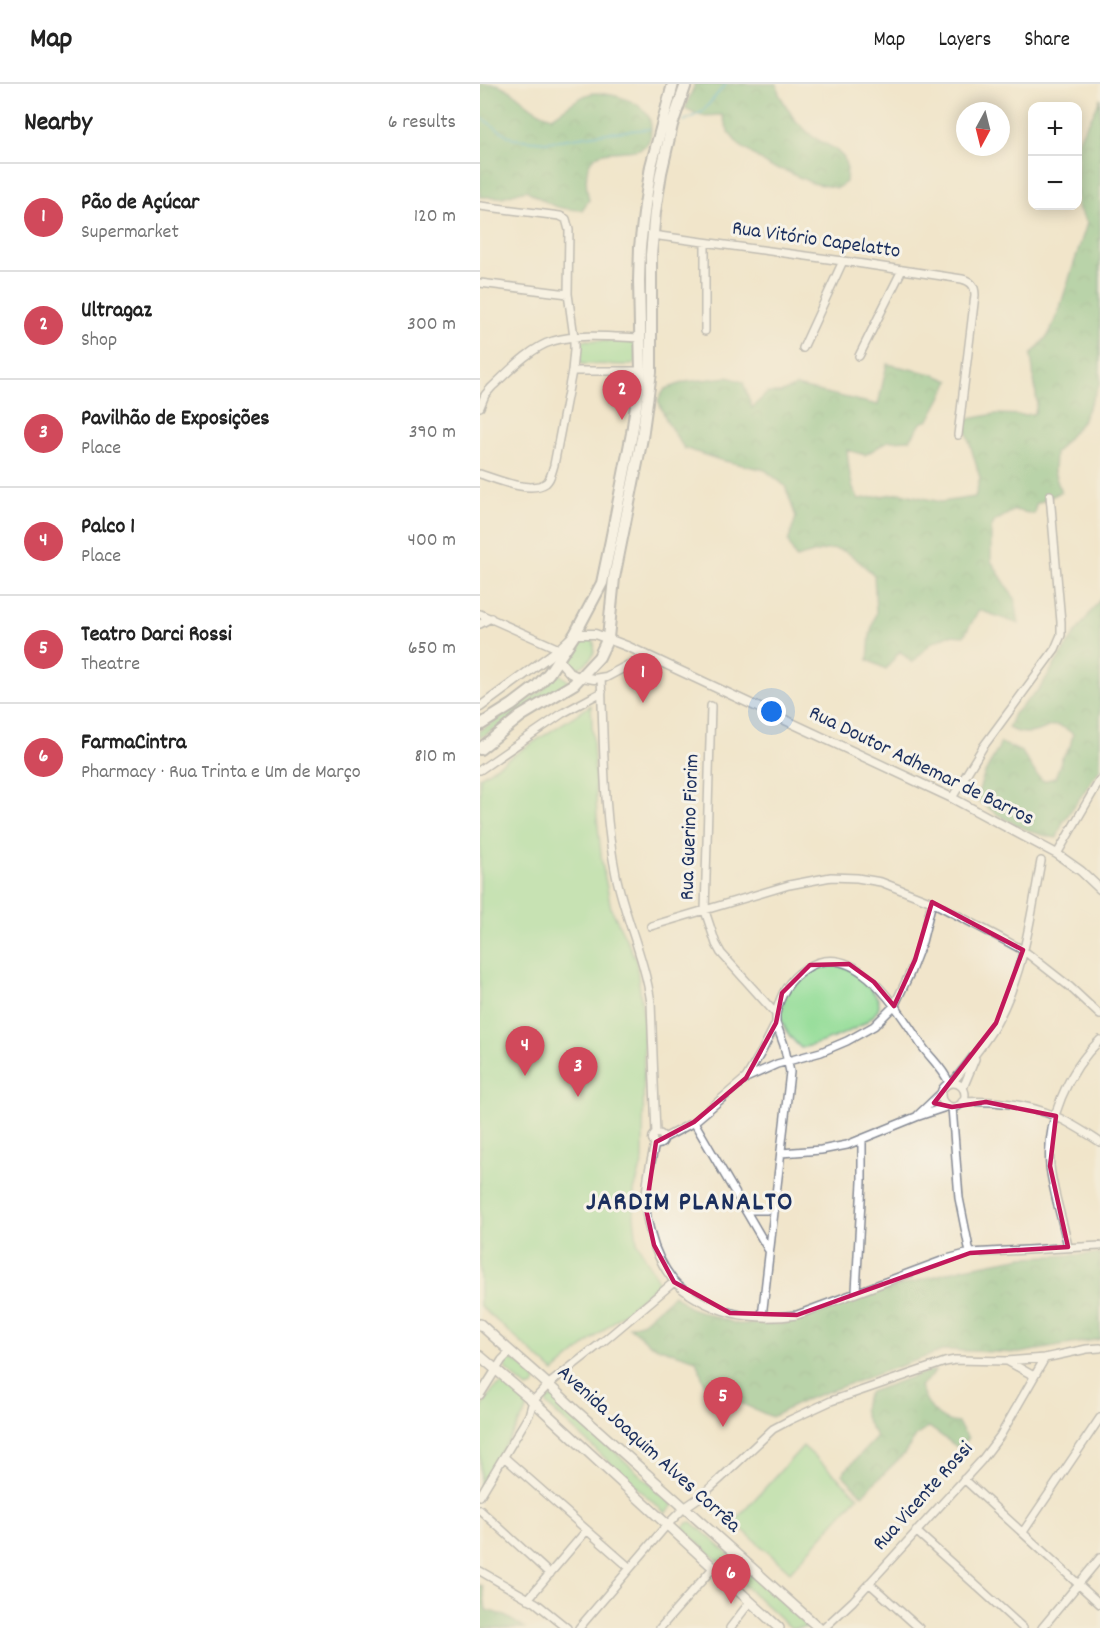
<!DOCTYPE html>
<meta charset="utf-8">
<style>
body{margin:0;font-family:Dekko,sans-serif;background:#f2f2f2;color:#222}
.controls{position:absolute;right:18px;top:18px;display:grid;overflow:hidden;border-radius:12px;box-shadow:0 3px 15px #0003}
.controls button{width:54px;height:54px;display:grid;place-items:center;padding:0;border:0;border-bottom:2px solid #e0e0e0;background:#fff;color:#222;font:30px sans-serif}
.compass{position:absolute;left:476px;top:18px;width:54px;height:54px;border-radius:50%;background:#fff;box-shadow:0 3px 15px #0003;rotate:187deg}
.you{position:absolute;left:292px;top:628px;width:21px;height:21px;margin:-15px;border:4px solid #fff;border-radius:50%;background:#1a73e8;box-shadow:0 0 0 9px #1a73e833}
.badge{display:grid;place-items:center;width:39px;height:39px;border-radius:50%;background:#d1495b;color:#fff;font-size:20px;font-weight:700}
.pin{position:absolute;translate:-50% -50px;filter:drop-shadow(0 2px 3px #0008)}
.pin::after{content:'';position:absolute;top:32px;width:21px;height:18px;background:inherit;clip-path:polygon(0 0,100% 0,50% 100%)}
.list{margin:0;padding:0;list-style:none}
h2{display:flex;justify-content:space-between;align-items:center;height:78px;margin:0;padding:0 24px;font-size:26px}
h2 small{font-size:20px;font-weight:400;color:#767676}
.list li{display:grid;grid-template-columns:39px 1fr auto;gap:18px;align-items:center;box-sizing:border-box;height:108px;padding:0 24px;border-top:2px solid #e0e0e0}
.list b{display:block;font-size:22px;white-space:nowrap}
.list p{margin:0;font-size:20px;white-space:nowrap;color:#767676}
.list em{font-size:20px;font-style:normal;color:#767676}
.map{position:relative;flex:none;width:620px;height:1544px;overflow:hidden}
header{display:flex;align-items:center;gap:36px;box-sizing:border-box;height:84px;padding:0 30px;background:#fff;border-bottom:2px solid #e0e0e0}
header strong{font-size:28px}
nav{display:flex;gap:33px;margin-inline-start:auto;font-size:21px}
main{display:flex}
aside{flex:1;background:#fff}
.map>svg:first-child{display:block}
.green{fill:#94dd98;stroke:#58867b;stroke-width:1.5}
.forest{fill:url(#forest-crowns);stroke:#49766f;stroke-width:1.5}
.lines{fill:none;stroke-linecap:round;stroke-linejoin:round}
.stream{stroke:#41abc1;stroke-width:2}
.minor-casing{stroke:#868a94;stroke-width:10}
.tertiary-casing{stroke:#868a94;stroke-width:11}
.secondary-casing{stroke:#868a94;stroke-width:12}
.primary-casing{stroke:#868a94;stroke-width:14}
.minor{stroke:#fff;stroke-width:7}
.tertiary{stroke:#fff;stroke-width:8}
.secondary{stroke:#fff;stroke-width:9}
.primary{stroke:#fff;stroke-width:10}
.marked{fill:none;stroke:#c2185b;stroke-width:4.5;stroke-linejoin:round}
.labels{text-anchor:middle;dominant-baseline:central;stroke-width:6;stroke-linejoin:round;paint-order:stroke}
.street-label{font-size:21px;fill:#1b2f5e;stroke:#f7f3e8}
.district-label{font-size:27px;font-weight:bold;letter-spacing:1.5px;fill:#1b2f5e;stroke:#f7f3e8}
</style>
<header>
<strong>Map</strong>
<nav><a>Map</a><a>Layers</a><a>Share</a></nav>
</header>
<main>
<aside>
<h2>Nearby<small>6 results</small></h2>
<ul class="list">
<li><span class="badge">1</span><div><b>Pão de Açúcar</b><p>Supermarket</p></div><em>120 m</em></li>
<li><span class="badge">2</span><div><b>Ultragaz</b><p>Shop</p></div><em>300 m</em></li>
<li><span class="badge">3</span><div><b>Pavilhão de Exposições</b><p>Place</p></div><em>390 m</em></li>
<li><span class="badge">4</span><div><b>Palco 1</b><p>Place</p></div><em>400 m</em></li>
<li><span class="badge">5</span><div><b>Teatro Darci Rossi</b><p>Theatre</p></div><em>650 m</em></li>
<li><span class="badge">6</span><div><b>FarmaCintra</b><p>Pharmacy · Rua Trinta e Um de Março</p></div><em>810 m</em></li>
</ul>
</aside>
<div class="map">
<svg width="620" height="1544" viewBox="0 0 620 1544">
<defs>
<pattern id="forest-crowns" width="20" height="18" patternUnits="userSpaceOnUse" patternTransform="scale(1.5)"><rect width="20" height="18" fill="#77bc80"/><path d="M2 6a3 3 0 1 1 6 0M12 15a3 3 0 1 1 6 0" fill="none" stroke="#61996c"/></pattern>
</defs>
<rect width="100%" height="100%" fill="#f7f3e8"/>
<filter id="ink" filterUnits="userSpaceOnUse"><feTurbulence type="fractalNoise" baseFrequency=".0167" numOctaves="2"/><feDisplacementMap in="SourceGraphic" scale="12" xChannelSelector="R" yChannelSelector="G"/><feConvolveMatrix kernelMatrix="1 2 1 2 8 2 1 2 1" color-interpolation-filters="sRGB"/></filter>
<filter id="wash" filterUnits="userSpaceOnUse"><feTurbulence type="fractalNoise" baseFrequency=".008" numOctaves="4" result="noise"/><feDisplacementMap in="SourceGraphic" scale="24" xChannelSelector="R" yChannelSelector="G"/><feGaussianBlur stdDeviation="1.35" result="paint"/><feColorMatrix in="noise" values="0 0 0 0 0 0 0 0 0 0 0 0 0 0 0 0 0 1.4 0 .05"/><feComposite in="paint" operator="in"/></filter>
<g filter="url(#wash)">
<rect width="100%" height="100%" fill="#f1e5cb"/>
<path class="green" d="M105 256 149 258 156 262 157 278 151 281 102 280C97 273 99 262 105 256Z
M107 555 113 556C118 569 109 580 97 584L91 581V575L102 556Z
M78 589 92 600 41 628 0 654V647L62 607Z
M111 621 117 733 122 779 131 824 156 876 164 938 163 1076 154 1107V1132L157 1158 179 1199 74 1288 0 1222V693Z
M341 879C365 880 372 883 388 902 392 907 400 914 399 921 397 942 338 960 321 964 308 952 303 943 298 926L310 903 328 887Z
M28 1275C38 1276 52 1289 56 1298L54 1302 47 1304 26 1286V1279Z
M23 1299 32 1304 46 1316 47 1326 0 1402V1327L12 1307Z
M74 1312 193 1421 185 1429 67 1321 66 1316Z
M323 1362 378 1412 310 1488 254 1438Z
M212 1438 332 1543 311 1544 202 1444 208 1439Z"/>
<path class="forest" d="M0 0C6 0 13 0 19 1 40 8 47 26 72 33 84 26 103 8 116 9 132 10 156 15 166 29 170 33 171 41 171 46 171 79 131 60 115 73 103 82 106 103 109 116L102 126C72 125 70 120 46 106L22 113H0Z
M215 0H297L299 10 314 35 333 53 355 65 364 74 367 85 366 98 357 104 332 99 306 87 291 83 259 61 249 49 242 31 221 32 205 24Z
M620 14V299L601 339 575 369 574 388 581 408 556 420 554 430 534 426 514 438 511 445V477L535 515 539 540 499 526 484 552 469 551 451 559 432 579 420 567 406 585 388 576 390 551 396 528 394 491C359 459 361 461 316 474L308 458 316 433 305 402 285 386 240 376 204 364 187 338 178 316 185 305 205 298 248 293 263 298 272 324 287 309H300L316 302 398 321 407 280 453 290 470 297 449 336 441 339 430 356 408 357 385 371 367 366C369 381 369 402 379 415L421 409 461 418 495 413 500 394 483 336 515 330 546 331 555 329 557 319 551 271 569 250 579 226 607 139 597 122 598 59C602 43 616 31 620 14Z
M620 515V685L583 738 577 754C547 750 519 733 496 715L504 691 521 659 542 668 556 690 563 697 575 694 582 674 590 663 593 650C571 632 569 648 547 649 541 649 534 647 528 644L534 630 560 604 587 561Z
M620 1170V1255L540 1269 465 1266 327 1315 292 1333 226 1304 216 1276 171 1261 149 1243 163 1238 194 1211 210 1224 257 1240H304L338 1230 412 1204 484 1184 543 1173Z
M449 1287H455L452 1292 440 1302C447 1321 456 1337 478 1339L488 1354 480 1365 449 1343 437 1351 424 1370 382 1411 362 1390 397 1353C387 1338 376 1325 390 1308Z
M0 1501 3 1502 6 1526 23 1531 45 1544H0Z"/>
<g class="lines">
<path class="stream" d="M0 33 33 55 67 58 126 49 169 45
M204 37 222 28 246 0"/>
</g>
</g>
<g filter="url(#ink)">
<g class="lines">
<defs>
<path id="minor" d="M0 122 80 132 86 135 89 146 88 210 94 253V266L92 287 74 381C72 387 71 395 66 399 50 410 16 395 0 390
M172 151 363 177 482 195C491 197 495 202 495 211L478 351
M0 199 88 210
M225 247V159
M323 264 363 177
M379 272 422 186
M92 287H161
M0 323 5 311 11 304C28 288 51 263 73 257 99 249 134 253 161 254
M0 530 79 565
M0 540 11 534
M121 594C124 658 123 728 136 791 145 834 165 875 171 919L176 1050
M231 622 225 827 236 860 241 869 296 930V939L304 961 310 988 282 1233
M0 686 83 629 122 608
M472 714 503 663 575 565 581 551V538L570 411
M577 770 620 696
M171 842 309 801 351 793 377 794 401 798 452 818 517 852 543 866 590 903 620 931
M296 930C300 911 308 896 325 885 375 851 419 928 442 962 451 975 463 984 469 999
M266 994 282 967 296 939
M473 998C488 979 505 960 517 938 544 889 551 831 561 777
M461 1011a12 12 0 1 1 24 0a12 12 0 1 1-24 0Z
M483 1004 495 975
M482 1018C512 1016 547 1020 575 1032 591 1039 606 1049 620 1058
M472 1023 479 1114 490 1169
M438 1031 460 1010
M214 1038 288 1165
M172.5 1055a5.5 5.5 0 1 1 11 0a5.5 5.5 0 1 1-11 0Z
M184 1054 214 1038 266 994 297 980 341 968 367 957 394 942 414 922 430 889 442 858 452 818
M175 1060C170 1081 165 1102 166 1124 166 1133 169 1142 171 1151 175 1167 183 1183 193 1196 200 1204 210 1211 219 1216 249 1233 283 1236 317 1231L467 1175 490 1169 620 1162
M301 1069 341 1066 367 1061 436 1033 469 1022
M266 1126H286L294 1122
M588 1163C583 1136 573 1109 570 1082 566 1036 588 987 620 956
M376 1208 382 1098V1055
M527 1277 554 1292
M0 1311 22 1276 30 1268
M24 1373 150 1484
M484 1395 620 1520
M0 1412 49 1331 53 1317 69 1300 125 1256 194 1198
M0 1426 70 1490
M436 1447 543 1544
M543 1448 620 1334
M0 1487 56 1519 87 1544
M389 1499 439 1544
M48 1515 107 1446
M99 1544 186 1442 204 1424 220 1413 239 1396 293 1345 310 1336 351 1317 465 1278 475 1276 527 1277 565 1274 607 1265 620 1264
M180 1544 233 1484
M250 1544 270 1518
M344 1544 373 1517 501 1377 520 1352 565 1274
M562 1544 620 1474"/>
<path id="tertiary" d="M78 572V575L90 589 96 592 114 595 126 593 158 576 170 575
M0 623 79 565 95 550H115L149 563 472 714 577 770 601 787 620 805"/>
<path id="secondary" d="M0 1240C31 1269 63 1294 93 1324L339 1544
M0 1272 53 1317 299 1544"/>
<path id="primary" d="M0 641 32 621 57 602 69 589 95 550 122 499 131 456 152 349 161 287 159 197 160 163 165 121 171 82 193 0
M0 665 41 632 94 600 119 573 128 554 134 494 162 354 171 288V171L175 128 181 89 192 41 206 0"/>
</defs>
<use href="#minor" class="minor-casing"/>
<use href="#tertiary" class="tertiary-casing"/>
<use href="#secondary" class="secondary-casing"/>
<use href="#primary" class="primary-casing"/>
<use href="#minor" class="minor"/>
<use href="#tertiary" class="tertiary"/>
<use href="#secondary" class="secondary"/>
<use href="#primary" class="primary"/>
</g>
</g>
<path d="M0 0H620V1544H0ZM452 818 543 866 516 939 454 1019 472 1023 506 1018 576 1032 570 1082 588 1163 490 1169 317 1231 250 1229 194 1198 174 1161 166 1125 176 1058 214 1038 266 994 296 939 302 909 330 881 369 880 394 898 414 922 435 876Z" fill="#f1e5cb" fill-opacity=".55" fill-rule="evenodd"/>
<path class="marked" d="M452 818 543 866 516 939 454 1019 472 1023 506 1018 576 1032 570 1082 588 1163 490 1169 317 1231 250 1229 194 1198 174 1161 166 1125 176 1058 214 1038 266 994 296 939 302 909 330 881 369 880 394 898 414 922 435 876Z"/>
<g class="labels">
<g class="street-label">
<text transform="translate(336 157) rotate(8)">Rua Vitório Capelatto</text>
<text transform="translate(441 683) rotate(26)">Rua Doutor Adhemar de Barros</text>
<text transform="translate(211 743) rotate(-88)">Rua Guerino Fiorim</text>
<text transform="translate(168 1366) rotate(42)">Avenida Joaquim Alves Corrêa</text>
<text transform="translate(444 1413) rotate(-48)">Rua Vicente Rossi</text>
</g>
<g class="district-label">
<text x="210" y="1119">JARDIM PLANALTO</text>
</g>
</g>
</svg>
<div class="controls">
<button>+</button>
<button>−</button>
</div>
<svg class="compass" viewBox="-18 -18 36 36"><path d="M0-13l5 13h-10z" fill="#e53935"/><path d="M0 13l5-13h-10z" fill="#767676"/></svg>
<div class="you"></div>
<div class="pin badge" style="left:163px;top:619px">1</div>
<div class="pin badge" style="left:142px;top:336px">2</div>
<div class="pin badge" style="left:98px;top:1013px">3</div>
<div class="pin badge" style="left:45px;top:992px">4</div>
<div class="pin badge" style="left:243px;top:1343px">5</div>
<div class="pin badge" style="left:251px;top:1520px">6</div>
</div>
</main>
